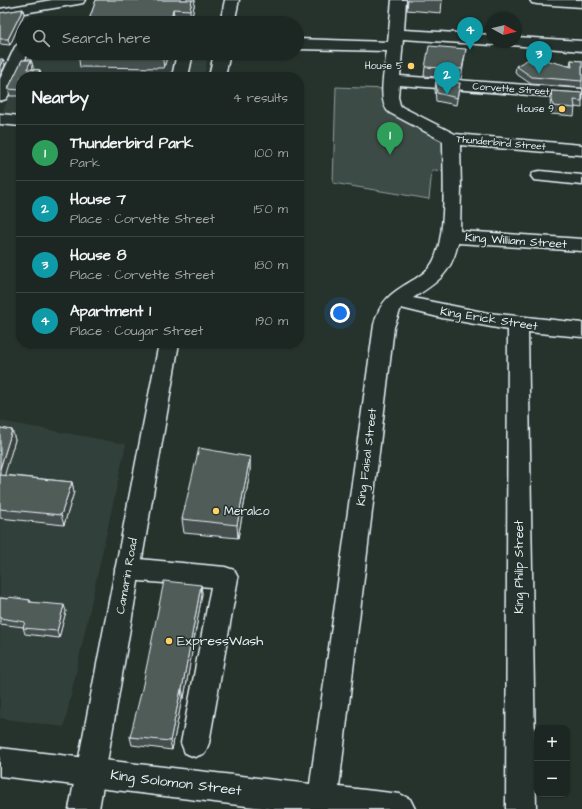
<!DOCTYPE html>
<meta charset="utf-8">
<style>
body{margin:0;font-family:"Architects Daughter",sans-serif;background:#252e2a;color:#f1f3f6}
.controls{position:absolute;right:12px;bottom:12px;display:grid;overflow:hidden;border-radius:8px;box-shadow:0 1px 3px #0004}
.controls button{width:36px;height:36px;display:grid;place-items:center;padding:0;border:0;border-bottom:1px solid #3a4340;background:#1c2622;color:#f1f3f6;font:20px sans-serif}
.compass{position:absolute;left:486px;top:12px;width:36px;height:36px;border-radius:50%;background:#1c2622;box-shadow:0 1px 3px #0004;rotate:98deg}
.you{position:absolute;left:340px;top:313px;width:14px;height:14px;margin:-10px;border:3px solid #fff;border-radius:50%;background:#1a73e8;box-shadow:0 0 0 6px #1a73e833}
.badge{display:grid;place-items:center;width:26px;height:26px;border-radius:50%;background:#ffd166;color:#fff;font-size:13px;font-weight:700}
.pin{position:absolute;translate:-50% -33px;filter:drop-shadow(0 1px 2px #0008)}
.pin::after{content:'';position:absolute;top:21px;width:14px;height:12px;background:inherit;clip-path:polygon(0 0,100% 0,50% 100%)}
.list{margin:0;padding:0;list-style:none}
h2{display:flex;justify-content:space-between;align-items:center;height:52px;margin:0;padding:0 16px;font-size:17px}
h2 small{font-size:13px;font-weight:400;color:#a0a5a5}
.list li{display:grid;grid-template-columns:26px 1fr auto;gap:12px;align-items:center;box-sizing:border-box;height:56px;padding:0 16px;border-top:1px solid #3a4340}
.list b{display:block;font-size:15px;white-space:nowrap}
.list p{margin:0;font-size:13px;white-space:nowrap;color:#a0a5a5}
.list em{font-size:13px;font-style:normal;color:#a0a5a5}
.icon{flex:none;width:22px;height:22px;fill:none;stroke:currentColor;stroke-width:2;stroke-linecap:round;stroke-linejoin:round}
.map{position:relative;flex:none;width:582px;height:809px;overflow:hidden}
.search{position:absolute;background:#1c2622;box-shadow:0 1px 3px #0004;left:16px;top:16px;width:288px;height:44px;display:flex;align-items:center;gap:10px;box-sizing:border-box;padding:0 14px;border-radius:22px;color:#a0a5a5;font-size:15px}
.panel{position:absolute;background:#1c2622;box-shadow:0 1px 3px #0004;left:16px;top:72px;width:288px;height:276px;border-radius:16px}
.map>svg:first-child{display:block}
.built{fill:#333f3a}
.green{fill:#3e4b47;stroke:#939ea0}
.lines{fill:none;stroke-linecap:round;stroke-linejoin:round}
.minor-casing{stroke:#e8f1f8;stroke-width:3}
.major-casing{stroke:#e8f1f8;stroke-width:3}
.minor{fill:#26332d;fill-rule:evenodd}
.major{fill:#26332d;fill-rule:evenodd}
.wall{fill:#454f4d;stroke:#e8f1f8}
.shaded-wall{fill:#38403e;stroke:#e8f1f8}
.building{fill:#505c59;stroke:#e8f1f8}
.poi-dot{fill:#ffd166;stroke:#26332d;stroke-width:1.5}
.labels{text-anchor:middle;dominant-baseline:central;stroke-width:3;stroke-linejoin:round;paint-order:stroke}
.far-poi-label{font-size:10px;fill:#e8f1f8;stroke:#26332d;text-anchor:end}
.far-street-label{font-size:10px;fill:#e8f1f8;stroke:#26332d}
.street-label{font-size:12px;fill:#e8f1f8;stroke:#26332d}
.poi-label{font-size:12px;fill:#e8f1f8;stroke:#26332d;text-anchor:start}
.near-poi-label{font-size:14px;fill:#e8f1f8;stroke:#26332d;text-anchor:start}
.near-street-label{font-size:14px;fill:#e8f1f8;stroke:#26332d}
</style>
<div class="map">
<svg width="582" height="809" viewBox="0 0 582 809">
<rect width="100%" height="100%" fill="#26332d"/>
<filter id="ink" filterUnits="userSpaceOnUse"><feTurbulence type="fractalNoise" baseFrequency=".025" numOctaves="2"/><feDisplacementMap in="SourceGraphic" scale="8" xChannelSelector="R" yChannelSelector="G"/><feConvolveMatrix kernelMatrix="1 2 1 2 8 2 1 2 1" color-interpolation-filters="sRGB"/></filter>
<g filter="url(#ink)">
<path class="built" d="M25 53H208L204 77H21V115L2 114Z
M0 421 126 444 64 727 0 718Z"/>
<path class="green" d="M336 87 387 89V108L446 140 448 171 432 170 429 199 333 183Z"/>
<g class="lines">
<defs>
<path id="minor" d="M52 0H85L83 3 78 4 0 17V9Z
M392 0H406L404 30 492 35V42H498L492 45 403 39 400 76 582 89V99L399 85 398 97 400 105 402 107 455 134 582 145V155L460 145 461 188 460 231 582 239V251L458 243C451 274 438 282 413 298L488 313 582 323V337L528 332 536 809H506L508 330 442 318 401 308 394 327 339 787 400 794 410 799 415 809H271L0 776V748L310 784 374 325C380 299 393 292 415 279 421 275 427 271 431 265 448 241 443 172 443 141L390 113C376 103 385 68 387 51L297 49V39L388 42Z
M530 0H582V7L537 4 532 3Z
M516 37 582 41V51L511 45 508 42H516Z
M23 42V53H28L8 96 6 99 0 101V79L15 47 18 44Z
M177 53H193L188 77H172Z
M0 114 21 116V126L0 124Z
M540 171 582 175V185L534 180 531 176 534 172Z
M128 558 225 567 234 570 238 578 209 743 205 753 195 757 185 753 181 743 211 587 128 580 119 577 115 569 119 561Z"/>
<path id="major" d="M225 0H239L234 23H220Z
M214 53H230L225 77H209Z
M159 343H179L99 809H69Z"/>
</defs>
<use href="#minor" class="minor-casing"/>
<use href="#major" class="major-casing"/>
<use href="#minor" class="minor"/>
<use href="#major" class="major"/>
</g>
<path class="wall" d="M96 0H195L191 23H88Z
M408 0H442L441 13 407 10Z
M23 9 24 14 10 45 0 44V13Z
M466 49 461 79 424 76 425 67Z
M78 53H168L164 68 80 67Z
M22 60H31L33 67 32 69 40 70 41 76 67 77 68 74 106 77H21V96H10L8 89Z
M571 60 582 61V88L531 84 515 73 516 66H570Z
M436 81 460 83 456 105 436 101 435 89Z
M551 91 582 93V108L575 107 574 116 551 114 550 98Z
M0 428 12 430 15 440 4 475 72 482 74 492 64 525 0 518Z
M250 457V472L238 538 184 533 182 519Z
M201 585 202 594 184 698H182L172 750 132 745 130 737Z
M0 598 30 600 31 602 66 611 59 638 25 634 23 627 0 624Z"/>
<path class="shaded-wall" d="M192 0H195L191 23 190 10Z
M23 9 24 14 10 45 8 39Z
M173 9 175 23H170Z
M162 53H168L164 68Z
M3 59 5 65 0 76V66Z
M31 60 33 67 29 75 27 69Z
M40 70 41 76 36 77Z
M12 430 15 440 2 484 0 479V469Z
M250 457V472L238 538 237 525Z
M72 482 74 492 64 525 61 515Z
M201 585 202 594 184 698 182 689Z
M64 605 66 611 59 638 57 631Z
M181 689 182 698 172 750 170 741Z"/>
<path class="building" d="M96 0H192L190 10 173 9 170 23H88Z
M23 9 8 39H0V13Z
M429 46 466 49 462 69 425 67Z
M538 58 572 67 571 60 582 61V81L532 77 516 66 527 60Z
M0 59H3L0 66Z
M22 60H31L27 69 40 70 37 76H35L34 77H21V90L8 89Z
M68 74 106 77H34L35 76 67 77Z
M436 81 460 83 457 98 437 93Z
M551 91 582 93V101L574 100 575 108 553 106Z
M0 428 12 430 0 469Z
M199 448 250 457 237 525 182 519Z
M0 475 72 482 61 515 0 509Z
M164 581 201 585 182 689H181L170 741 130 737 142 689Z
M9 597 30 600 29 602 64 605 57 631 23 628 25 622 0 618V598L8 599Z"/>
</g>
<g class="poi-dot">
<circle cx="411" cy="66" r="4"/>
<circle cx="562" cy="109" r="4"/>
<circle cx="216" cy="511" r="4"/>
<circle cx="169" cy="641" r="4"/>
</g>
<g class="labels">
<g class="far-poi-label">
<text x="403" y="66">House 5</text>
<text x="554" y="109">House 9</text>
</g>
<g class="far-street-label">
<text transform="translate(511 89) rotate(4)">Corvette Street</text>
<text transform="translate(501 143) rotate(5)">Thunderbird Street</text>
</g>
<g class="street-label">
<text transform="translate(516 241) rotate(4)">King William Street</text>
<text transform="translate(489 319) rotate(9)">King Erick Street</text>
<text transform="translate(367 457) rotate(-83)">King Faisal Street</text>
<text transform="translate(519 567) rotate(-90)">King Philip Street</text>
<text transform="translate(127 576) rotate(-80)">Camarin Road</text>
</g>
<g class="poi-label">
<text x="224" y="511">Meralco</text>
</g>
<g class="near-poi-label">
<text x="177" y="641">ExpressWash</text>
</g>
<g class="near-street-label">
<text transform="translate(176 783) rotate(7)">King Solomon Street</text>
</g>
</g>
</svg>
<div class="controls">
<button>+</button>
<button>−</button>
</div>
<svg class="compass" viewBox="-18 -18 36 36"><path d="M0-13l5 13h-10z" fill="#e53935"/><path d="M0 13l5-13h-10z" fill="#a0a5a5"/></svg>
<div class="you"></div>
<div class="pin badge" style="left:390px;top:155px;background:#2e9e5b">1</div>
<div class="pin badge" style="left:447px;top:95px;background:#0f9aa8">2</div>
<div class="pin badge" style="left:539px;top:74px;background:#0f9aa8">3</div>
<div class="pin badge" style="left:470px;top:50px;background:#0f9aa8">4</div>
<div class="search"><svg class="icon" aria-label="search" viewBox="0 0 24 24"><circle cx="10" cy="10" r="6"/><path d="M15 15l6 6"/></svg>Search here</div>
<section class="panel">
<h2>Nearby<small>4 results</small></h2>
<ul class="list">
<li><span class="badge" style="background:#2e9e5b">1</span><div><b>Thunderbird Park</b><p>Park</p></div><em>100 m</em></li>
<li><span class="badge" style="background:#0f9aa8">2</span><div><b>House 7</b><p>Place · Corvette Street</p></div><em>150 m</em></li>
<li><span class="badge" style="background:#0f9aa8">3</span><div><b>House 8</b><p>Place · Corvette Street</p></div><em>180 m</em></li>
<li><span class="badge" style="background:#0f9aa8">4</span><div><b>Apartment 1</b><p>Place · Cougar Street</p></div><em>190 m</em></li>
</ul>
</section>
</div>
